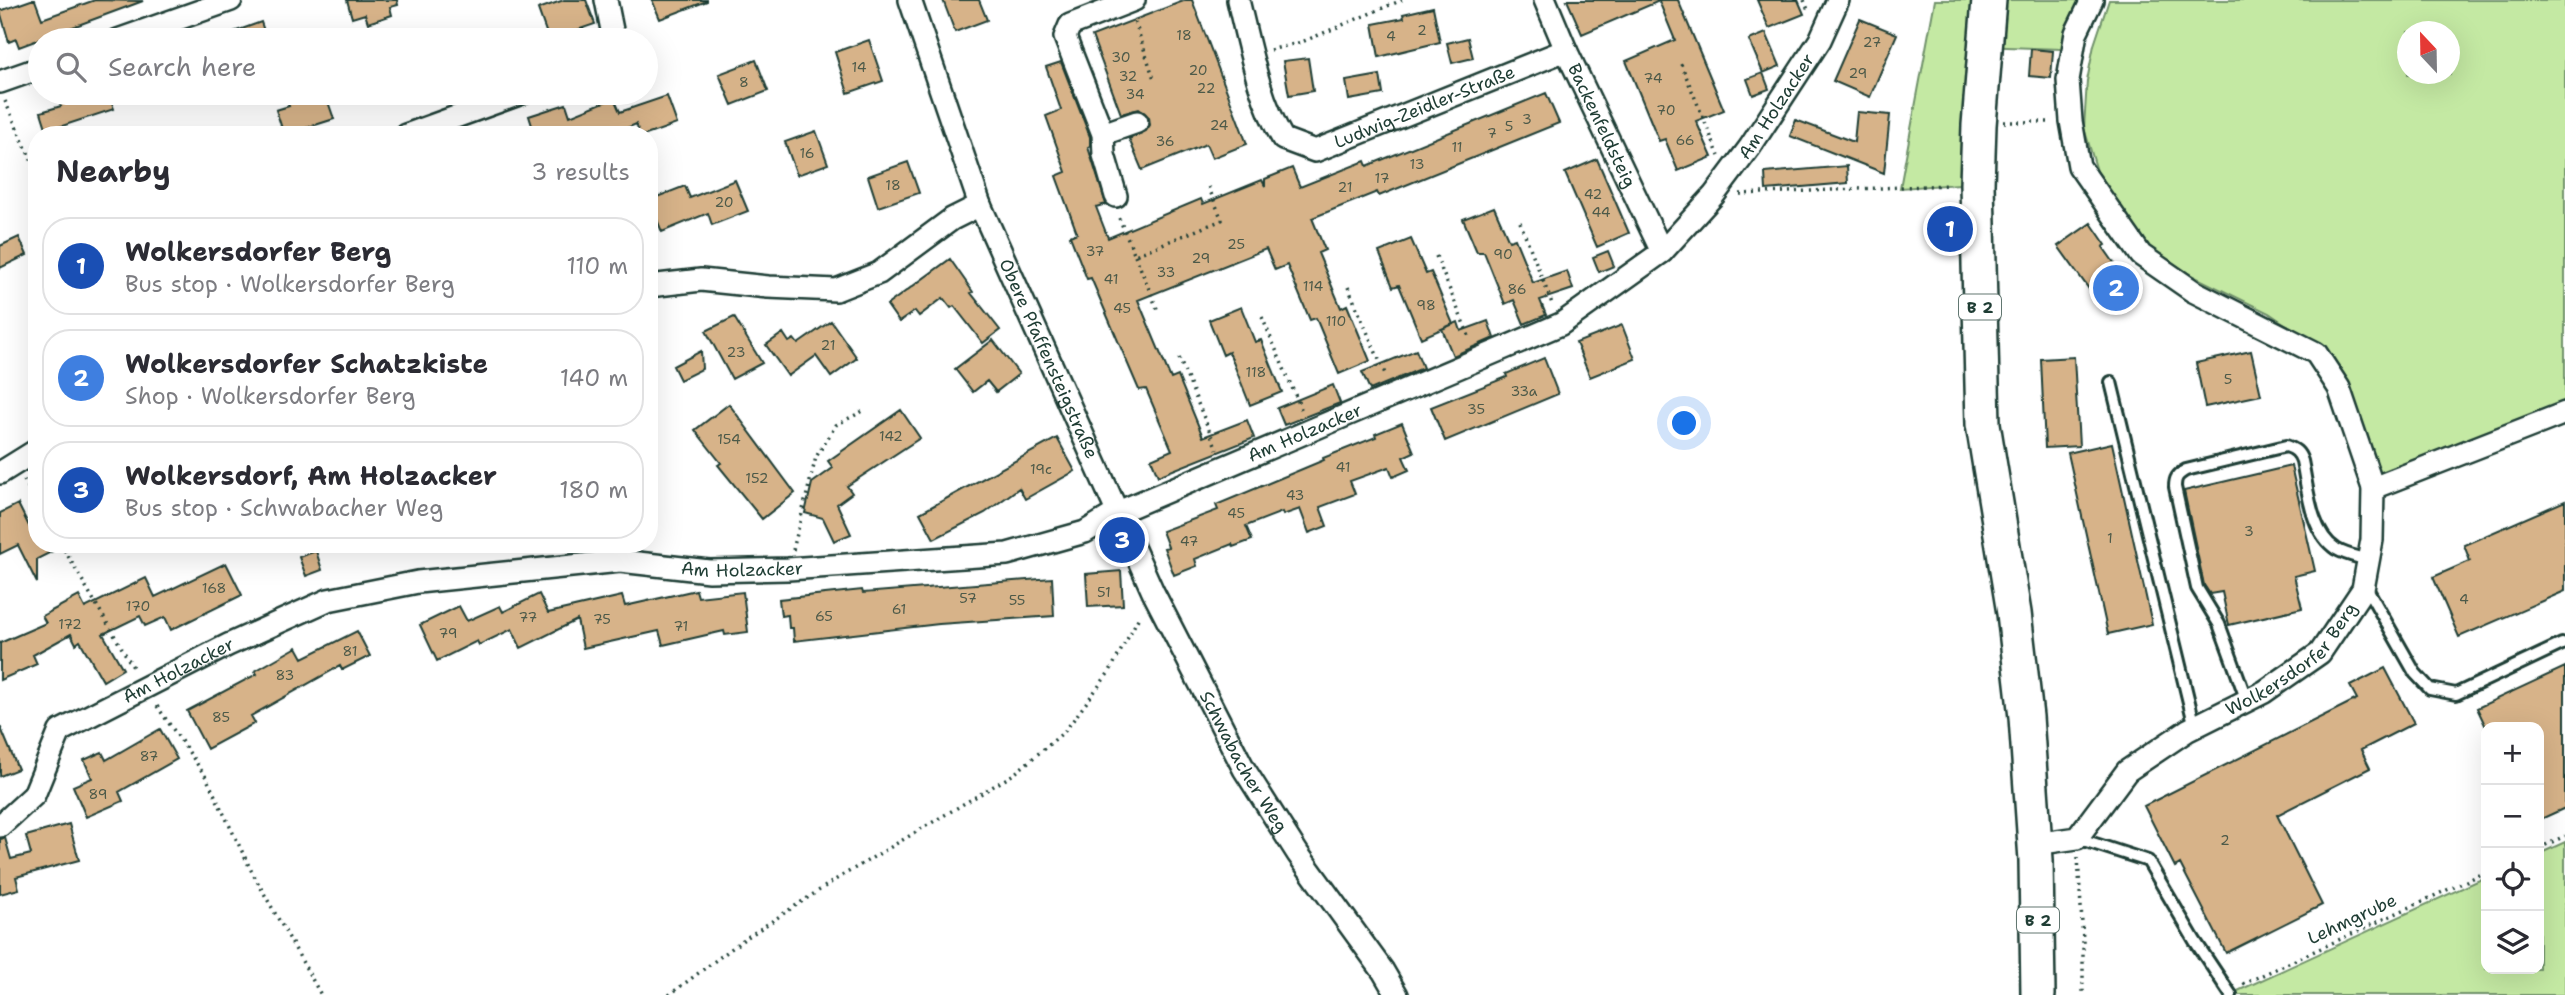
<!DOCTYPE html>
<meta charset="utf-8">
<style>
body{margin:0;font-family:"Shantell Sans",sans-serif;background:#f2f2f3;color:#2b2b33}
.controls{position:absolute;right:21px;bottom:21px;display:grid;overflow:hidden;border-radius:14px;box-shadow:0 7px 28px #0002}
.controls button{width:63px;height:63px;display:grid;place-items:center;padding:0;border:0;border-bottom:2px solid #e1e1e2;background:#fff;color:#2b2b33;font:35px sans-serif}
.compass{position:absolute;left:2397px;top:21px;width:63px;height:63px;border-radius:50%;background:#fff;box-shadow:0 7px 28px #0002;rotate:338deg}
.you{position:absolute;left:1685px;top:424px;width:24px;height:24px;margin:-18px;border:5px solid #fff;border-radius:50%;background:#1a73e8;box-shadow:0 0 0 10px #1a73e833}
.badge{display:grid;place-items:center;width:46px;height:46px;border-radius:50%;background:#7c3aed;color:#fff;font-size:23px;font-weight:700}
.pin{position:absolute;translate:-50% -50%;border:4px solid #fff;box-shadow:0 2px 7px #0006}
.list{margin:0;padding:0;list-style:none}
h2{display:flex;justify-content:space-between;align-items:center;height:91px;margin:0;padding:0 28px;font-size:30px}
h2 small{font-size:23px;font-weight:400;color:#7c7c81}
.list li{display:grid;grid-template-columns:46px 1fr auto;gap:21px;align-items:center;box-sizing:border-box;height:98px;margin:0 14px 14px;padding:0 14px;border:2px solid #e1e1e2;border-radius:28px}
.list b{display:block;font-size:26px;white-space:nowrap}
.list p{margin:0;font-size:23px;white-space:nowrap;color:#7c7c81}
.list em{font-size:23px;font-style:normal;color:#7c7c81}
.icon{flex:none;width:38px;height:38px;fill:none;stroke:currentColor;stroke-width:2;stroke-linecap:round;stroke-linejoin:round}
.map{position:relative;flex:none;width:2565px;height:995px;overflow:hidden}
.search{position:absolute;background:#fff;box-shadow:0 7px 28px #0002;left:28px;top:28px;width:630px;height:77px;display:flex;align-items:center;gap:18px;box-sizing:border-box;padding:0 24px;border-radius:38px;color:#7c7c81;font-size:26px}
.panel{position:absolute;background:#fff;box-shadow:0 7px 28px #0002;left:28px;top:126px;width:630px;height:427px;border-radius:28px}
.map>svg:first-child{display:block}
.green{fill:#c4e9a3;stroke:#72936c;stroke-width:2;fill-rule:evenodd}
.building{fill:#d7b389;stroke:#1f3d34;stroke-width:2}
.lines{fill:none;stroke-linecap:round;stroke-linejoin:round}
.service-casing{stroke:#1f3d34;stroke-width:16}
.minor-casing{stroke:#1f3d34;stroke-width:26}
.primary-casing{stroke:#1f3d34;stroke-width:38}
.path{stroke:#1f3d34;stroke-width:3.5;stroke-dasharray:2 5;stroke-linecap:butt}
.service{stroke:#fff;stroke-width:10}
.minor{stroke:#fff;stroke-width:21}
.primary{stroke:#fff;stroke-width:33}
.labels{text-anchor:middle;dominant-baseline:central;stroke-width:5;stroke-linejoin:round;paint-order:stroke}
.number-label{font-size:14px;fill:#4d5a49}
.shield{fill:#fff;stroke:#627771;stroke-width:2}
.shield-label{font-size:16px;font-weight:bold;fill:#1f3d34}
.street-label{font-size:18px;fill:#1f3d34;stroke:#fff}
</style>
<div class="map">
<svg width="2565" height="995" viewBox="0 0 2565 995">
<rect width="100%" height="100%" fill="#fff"/>
<filter id="ink" filterUnits="userSpaceOnUse"><feTurbulence type="fractalNoise" baseFrequency=".0143" numOctaves="2"/><feDisplacementMap in="SourceGraphic" scale="14" xChannelSelector="R" yChannelSelector="G"/><feConvolveMatrix kernelMatrix="1 2 1 2 8 2 1 2 1" color-interpolation-filters="sRGB"/></filter>
<g filter="url(#ink)">
<path class="green" d="M1935 0H2086L2062 49 1979 46 1975 183 1900 188Z
M2109 0H2565V421L2384 491 2349 385 2320 348 2269 313 2191 275 2144 244 2100 181 2084 128 2087 81 2094 45ZM2408 32H2450V74H2408Z
M2565 842V995H2229L2486 877V969H2539V854Z"/>
<path class="building" d="M31 0H35L42 19 95 0 143 1 19 47 16 39 9 42 0 11Z
M347 0H397L398 5 390 7 392 15 368 23 365 14 352 18Z
M564 0H586L595 24 568 33 569 35 549 40 538 9Z
M652 0H707V1L660 19Z
M943 0H979L987 20 955 32Z
M1186 0H1192L1247 144 1212 158 1206 144 1142 170 1129 139 1146 131 1150 125 1149 117 1139 109 1121 114 1092 36Z
M1567 0H1678L1724 110 1696 121 1712 157 1678 171 1665 139 1659 141 1626 61 1675 40 1659 1 1582 34Z
M1757 0H1798L1804 14 1769 28Z
M1433 7 1440 42 1379 57 1373 24 1404 18 1403 14Z
M1860 19 1897 34 1870 97 1833 81Z
M261 22 267 40H217V38Z
M1766 33 1780 66 1763 73 1749 40Z
M1468 38 1473 58 1452 63 1447 43Z
M869 40 883 81 848 93 835 52Z
M2031 49 2053 51 2051 78 2029 76Z
M1308 58 1313 91 1289 95 1283 61Z
M756 60 768 91 732 105 719 74Z
M1061 62 1090 137V146L1088 147 1106 204 1096 207 1108 238 1201 199 1203 204 1262 180 1265 186V179L1292 168 1300 187 1365 161 1367 166 1546 93 1559 123 1379 196 1377 192 1312 218 1325 250 1318 253 1341 308 1347 305 1370 361 1339 374 1316 318 1310 320 1287 265 1275 270 1266 249 1138 300 1171 379 1178 376 1203 437 1247 420 1254 438 1158 476 1151 459 1172 450 1146 389 1139 390 1091 278 1087 279 1070 236 1077 233 1056 176 1066 172 1046 116 1061 110 1046 67Z
M1763 73 1769 89 1753 95 1747 79Z
M1380 75 1383 94 1349 100 1346 81Z
M56 93H108L114 109 47 131 41 112 61 106Z
M310 93H325L334 119 284 135 276 110 289 106 287 101Z
M667 96 677 124 646 135H640L636 124 611 135H535L529 116 566 104 570 116 614 98 620 112Z
M1857 112 1890 115 1884 173 1790 136 1796 120 1854 142Z
M816 131 828 164 797 175 785 142Z
M1597 159 1629 233 1597 247 1565 173Z
M908 162 919 193 878 207 868 176Z
M1847 166 1848 183 1766 190 1765 173Z
M735 180 748 211 712 225 708 213 662 232 649 200 685 186 690 198Z
M1494 207 1509 241 1515 239 1533 283 1567 271 1573 289 1540 300 1546 315 1524 324 1514 300 1505 304 1484 252H1477L1463 219Z
M2091 223 2106 245 2103 247 2131 287 2102 307 2058 246Z
M19 237 27 255 0 268V246Z
M1411 239 1426 274 1431 272 1453 324 1421 338 1399 285 1393 287 1379 252Z
M1608 251 1614 266 1599 272 1593 257Z
M950 259 973 292 971 293 1000 330 983 343 954 306 951 308 943 298 919 316 915 311 899 322 887 305Z
M1241 307 1255 342 1261 340 1282 392 1250 405 1229 352 1223 355 1209 320Z
M734 317 762 363 732 379 706 331Z
M831 321 857 358 831 377 816 356 788 376 766 345 783 333 789 342 794 339 798 344Z
M1488 321 1494 338 1453 356 1442 329 1458 322 1461 331Z
M1622 325 1635 359 1590 377 1576 343Z
M993 340 1019 374 996 392 987 381 973 392 955 369Z
M1416 350 1423 368 1370 390 1362 372Z
M701 351 702 369 680 380 673 366Z
M2251 351 2261 395 2205 407 2196 363Z
M2074 357 2079 446 2045 448 2041 359Z
M1544 358 1558 394 1445 441 1431 407 1507 377 1506 374Z
M1333 385 1340 403 1284 425 1277 408Z
M729 404 795 493 762 519 718 465 721 463 695 430Z
M901 410 920 438 847 486 852 493 837 504 851 534 834 541 823 518 805 513 812 483 833 468 828 461Z
M1402 423 1414 452 1403 457 1409 470 1393 477 1389 467 1350 481 1355 494 1320 507 1327 526 1309 533 1300 509 1283 515 1282 512 1246 526 1252 540 1233 547 1232 544 1195 559 1197 566 1174 575 1164 548 1168 547 1162 531 1218 510 1216 505 1324 460 1323 458 1376 437 1375 434Z
M1057 438 1075 471 1025 499 1019 488 985 513 934 539 920 513Z
M2112 443 2152 624 2108 634 2068 453Z
M2291 466 2315 571 2294 576 2302 608 2229 625 2222 592 2210 594 2204 585 2184 491Z
M2565 501V591L2459 637 2433 577 2470 561 2464 545Z
M18 504 30 528 37 524V544H67L37 559V583L18 545 0 554V513Z
M316 551 322 570 306 576 299 557Z
M226 563 242 595 171 630 165 617 145 626 140 616 103 634 123 669 103 681 80 641 76 644 71 634 33 655 37 664 0 680V643L46 623 42 616 79 596 85 608 146 578 155 597Z
M1121 571 1123 605 1088 607 1086 574Z
M1052 578 1054 616 939 624 794 641 793 628H789L788 615 781 616 779 599 862 590 863 593Z
M696 590 698 597 743 592 748 632 725 635 724 631 663 645 659 631 583 648 577 620 521 648 512 629 479 645 477 641 437 661 420 625 459 606 467 621 500 606 503 612 539 594 548 613 622 596 625 606Z
M357 631 370 656 342 670 340 666 251 716 255 723 207 749 187 711 257 674 255 671 297 647 303 658Z
M2565 667V808L2539 820V727H2486L2477 708Z
M2385 668 2414 723 2361 750 2370 768 2277 815 2322 905 2226 953 2180 864 2175 867 2144 806 2357 699 2350 686Z
M0 726 18 769 0 776Z
M160 729 177 759 119 792 123 801 86 817 73 786 92 778 84 760 102 752 106 760Z
M69 824 79 860 16 877 19 889 0 894V839L5 838 11 859 31 854 26 836Z"/>
<g class="lines">
<defs>
<path id="service" d="M2111 382 2195 727
M2365 585 2415 673 2430 689 2456 694 2562 644
M2247 701 2219 624 2197 588 2175 487C2175 478 2177 475 2186 470L2286 446C2295 449 2299 452 2302 461 2308 489 2310 532 2336 549 2346 555 2358 557 2368 560
M2077 838 2148 861 2195 941 2231 995"/>
<g id="minor">
<path d="M606 0 614 40"/>
<path id="s1" d="M910 0 980 205 1153 592 1244 769 1298 854 1383 971 1397 995"/>
<path id="s2" d="M1238 0C1249 45 1259 100 1283 139L1315 151 1566 50"/>
<path id="s3" d="M1545 0 1566 50 1662 252"/>
<path d="M118 40 231 0"/>
<path d="M0 82 40 68"/>
<path d="M1103 134 1137 122"/>
<path d="M406 135 522 93"/>
<path d="M1116 196 1104 155 1103 134 1065 37 1070 25 1134 0"/>
<path d="M649 286 701 280 768 287 836 290 879 273 952 219 980 205"/>
<path d="M0 473 37 450"/>
<path d="M2373 488 2565 413"/>
<path id="s4" d="M0 826 34 795 60 731 228 645 328 600 418 582 620 561 709 571 788 569 1007 554 1085 532 1116 513 1561 324 1662 252 1714 195 1750 147 1820 40 1838 0"/>
<path id="s5" d="M2035 844 2077 838 2127 771 2188 730 2264 692 2320 653 2363 589 2372 540 2373 488 2339 388 2316 353 2193 291 2141 255 2079 166 2071 121 2068 80 2076 33 2092 0"/>
</g>
<path id="primary" d="M1989 0 1979 125 1977 184 1983 424 2014 613 2026 717 2036 860 2038 995"/>
</defs>
<use href="#service" class="service-casing"/>
<use href="#minor" class="minor-casing"/>
<use href="#primary" class="primary-casing"/>
<path class="path" d="M1804 0 1809 12
M1135 22 1154 79
M1270 50 1302 42 1402 0
M1681 64 1719 156
M5 101 37 173
M2004 122H2052
M1740 194 1950 185
M1119 218 1135 255 1222 220 1208 186
M1520 222 1553 306
M1135 255 1158 311
M1436 256 1470 339
M1348 287 1386 376
M1262 317 1302 411
M1179 358 1217 449
M24 480 37 502
M61 544 134 669
M793 550 816 457 836 425 865 410
M157 706 206 777 252 872 321 995
M2539 848 2565 836
M2078 857 2083 940V995
M2243 984 2486 872
M669 995 743 940 835 880 1014 774 1065 731 1110 671 1140 615"/>
<use href="#service" class="service"/>
<use href="#minor" class="minor"/>
<use href="#primary" class="primary"/>
</g>
</g>
<g class="labels">
<g class="number-label">
<text x="1422" y="30">2</text>
<text x="1184" y="35">18</text>
<text x="1391" y="36">4</text>
<text x="1872" y="42">27</text>
<text x="1121" y="57">30</text>
<text x="859" y="67">14</text>
<text x="1198" y="70">20</text>
<text x="1858" y="73">29</text>
<text x="1128" y="76">32</text>
<text x="1653" y="78">74</text>
<text x="744" y="82">8</text>
<text x="1206" y="88">22</text>
<text x="1135" y="94">34</text>
<text x="1666" y="110">70</text>
<text x="1527" y="119">3</text>
<text x="1219" y="125">24</text>
<text x="1509" y="126">5</text>
<text x="1492" y="133">7</text>
<text x="1685" y="140">66</text>
<text x="1165" y="141">36</text>
<text x="1457" y="147">11</text>
<text x="807" y="153">16</text>
<text x="1417" y="164">13</text>
<text x="1382" y="178">17</text>
<text x="893" y="185">18</text>
<text x="1345" y="187">21</text>
<text x="1593" y="194">42</text>
<text x="724" y="202">20</text>
<text x="1601" y="212">44</text>
<text x="1236" y="244">25</text>
<text x="1095" y="251">37</text>
<text x="1503" y="254">90</text>
<text x="1201" y="258">29</text>
<text x="1166" y="272">33</text>
<text x="1111" y="279">41</text>
<text x="1313" y="286">114</text>
<text x="1517" y="289">86</text>
<text x="1426" y="305">98</text>
<text x="1122" y="308">45</text>
<text x="1336" y="321">110</text>
<text x="828" y="345">21</text>
<text x="736" y="352">23</text>
<text x="1256" y="372">118</text>
<text x="2228" y="379">5</text>
<text x="1524" y="391">33a</text>
<text x="1476" y="409">35</text>
<text x="891" y="436">142</text>
<text x="729" y="439">154</text>
<text x="1343" y="467">41</text>
<text x="1041" y="469">19c</text>
<text x="757" y="478">152</text>
<text x="1295" y="495">43</text>
<text x="1236" y="513">45</text>
<text x="2249" y="531">3</text>
<text x="2110" y="538">1</text>
<text x="1189" y="541">47</text>
<text x="214" y="588">168</text>
<text x="1104" y="592">51</text>
<text x="968" y="598">57</text>
<text x="2464" y="599">4</text>
<text x="1017" y="600">55</text>
<text x="138" y="606">170</text>
<text x="899" y="609">61</text>
<text x="824" y="616">65</text>
<text x="528" y="617">77</text>
<text x="602" y="619">75</text>
<text x="70" y="624">172</text>
<text x="681" y="626">71</text>
<text x="448" y="633">79</text>
<text x="350" y="651">81</text>
<text x="285" y="675">83</text>
<text x="221" y="717">85</text>
<text x="149" y="756">87</text>
<text x="98" y="794">89</text>
<text x="2225" y="840">2</text>
</g>
<g class="shield">
<rect x="1959" y="294.5" width="42" height="25" rx="5"/>
<rect x="2017" y="907.5" width="42" height="25" rx="5"/>
</g>
<g class="shield-label">
<text x="1980" y="307">B 2</text>
<text x="2038" y="920">B 2</text>
</g>
<g class="street-label">
<text stroke="none"><textPath href="#s4" startOffset="2007">Am Holzacker</textPath></text>
<text stroke="none"><textPath href="#s2" startOffset="299">Ludwig-Zeidler-Straße</textPath></text>
<text stroke="none"><textPath href="#s3" startOffset="138">Backenfeldsteig</textPath></text>
<text stroke="none"><textPath href="#s1" startOffset="385">Obere Pfaffensteigstraße</textPath></text>
<text stroke="none"><textPath href="#s4" startOffset="1419">Am Holzacker</textPath></text>
<text stroke="none"><textPath href="#s4" startOffset="831">Am Holzacker</textPath></text>
<text stroke="none"><textPath href="#s5" startOffset="327">Wolkersdorfer Berg</textPath></text>
<text stroke="none"><textPath href="#s4" startOffset="248">Am Holzacker</textPath></text>
<text stroke="none"><textPath href="#s1" startOffset="833">Schwabacher Weg</textPath></text>
<text transform="translate(2352 919) rotate(-25)">Lehmgrube</text>
</g>
</g>
</svg>
<div class="controls">
<button>+</button>
<button>−</button>
<button><svg class="icon" aria-label="locate" viewBox="0 0 24 24"><circle cx="12" cy="12" r="6"/><path d="M12 2v4M12 18v4M2 12h4M18 12h4"/></svg></button>
<button><svg class="icon" aria-label="layers" viewBox="0 0 24 24"><path d="M12 4l9 5-9 5-9-5zM3 14l9 5 9-5"/></svg></button>
</div>
<svg class="compass" viewBox="-18 -18 36 36"><path d="M0-13l5 13h-10z" fill="#e53935"/><path d="M0 13l5-13h-10z" fill="#7c7c81"/></svg>
<div class="you"></div>
<div class="pin badge" style="left:1950px;top:229px;background:#1a4fb4">1</div>
<div class="pin badge" style="left:2116px;top:288px;background:#3f7fe0">2</div>
<div class="pin badge" style="left:1122px;top:540px;background:#1a4fb4">3</div>
<div class="search"><svg class="icon" aria-label="search" viewBox="0 0 24 24"><circle cx="10" cy="10" r="6"/><path d="M15 15l6 6"/></svg>Search here</div>
<section class="panel">
<h2>Nearby<small>3 results</small></h2>
<ul class="list">
<li><span class="badge" style="background:#1a4fb4">1</span><div><b>Wolkersdorfer Berg</b><p>Bus stop · Wolkersdorfer Berg</p></div><em>110 m</em></li>
<li><span class="badge" style="background:#3f7fe0">2</span><div><b>Wolkersdorfer Schatzkiste</b><p>Shop · Wolkersdorfer Berg</p></div><em>140 m</em></li>
<li><span class="badge" style="background:#1a4fb4">3</span><div><b>Wolkersdorf, Am Holzacker</b><p>Bus stop · Schwabacher Weg</p></div><em>180 m</em></li>
</ul>
</section>
</div>
